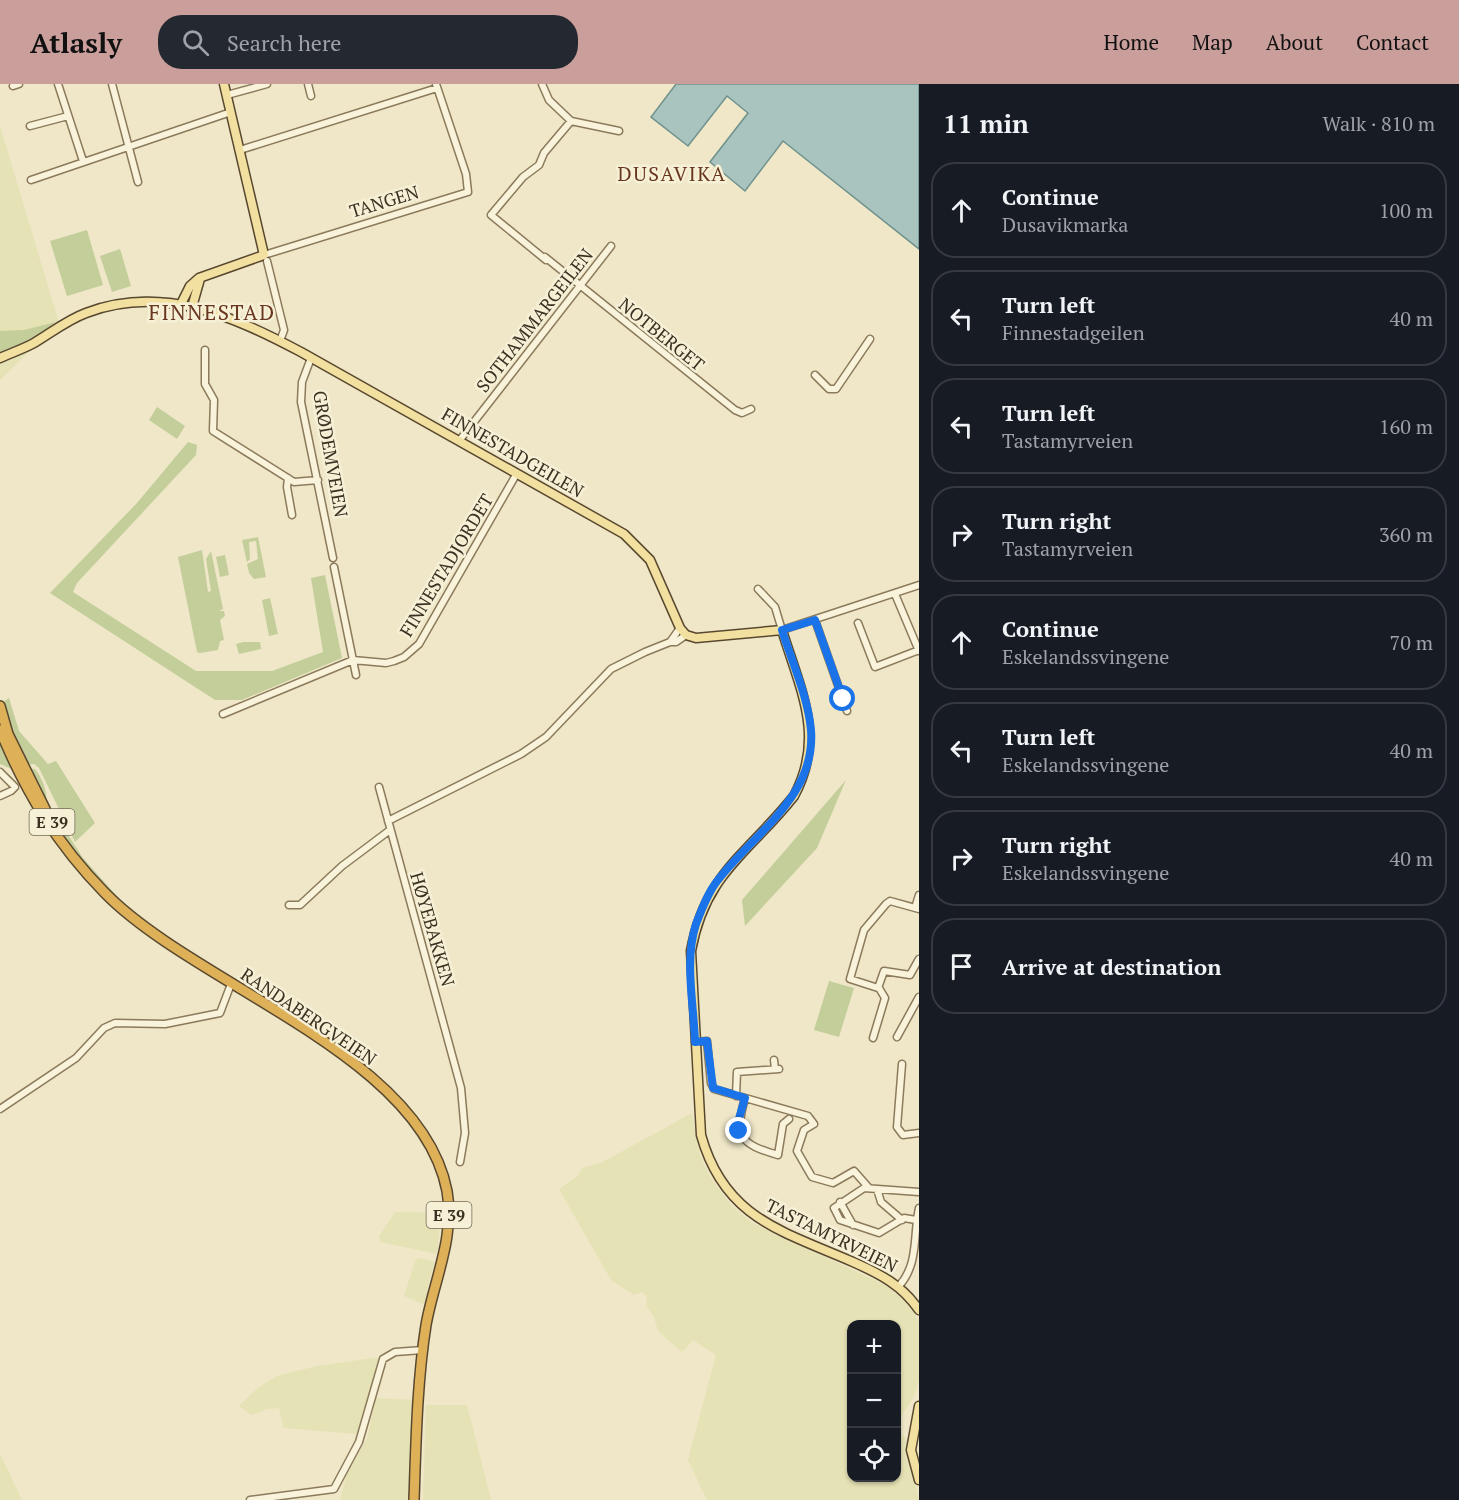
<!DOCTYPE html>
<meta charset="utf-8">
<style>
body{margin:0;font-family:"PT Serif",serif;background:#242831;color:#f1f3f6}
.controls{position:absolute;right:18px;bottom:18px;display:grid;overflow:hidden;border-radius:12px;box-shadow:0 2px 4px #0004}
.controls button{width:54px;height:54px;display:grid;place-items:center;padding:0;border:0;border-bottom:2px solid #363941;background:#171b24;color:#f1f3f6;font:30px sans-serif}
.stop{position:absolute;width:18px;height:18px;margin:-14px;border:4px solid #1a73e8;border-radius:50%;background:#fff}
.stop.end{background:#1a73e8;border-color:#fff;box-shadow:0 2px 6px #0008}
.list{margin:0;padding:0;list-style:none}
h2{display:flex;justify-content:space-between;align-items:center;height:78px;margin:0;padding:0 24px;font-size:26px}
h2 small{font-size:20px;font-weight:400;color:#9ea1a6}
.list li{display:grid;grid-template-columns:39px 1fr auto;gap:18px;align-items:center;box-sizing:border-box;height:96px;margin:0 12px 12px;padding:0 12px;border:2px solid #363941;border-radius:24px}
.list b{display:block;font-size:22px;white-space:nowrap}
.list p{margin:0;font-size:20px;white-space:nowrap;color:#9ea1a6}
.list em{font-size:20px;font-style:normal;color:#9ea1a6}
.icon{flex:none;width:33px;height:33px;fill:none;stroke:currentColor;stroke-width:2;stroke-linecap:round;stroke-linejoin:round}
.map{position:relative;flex:none;width:919px;height:1416px;overflow:hidden}
header{display:flex;align-items:center;gap:36px;box-sizing:border-box;height:84px;padding:0 30px;background:#ca9e9b;color:#111}
header strong{font-size:28px}
nav{display:flex;gap:33px;margin-inline-start:auto;font-size:21px}
.search{width:420px;height:54px;background:#242831;display:flex;align-items:center;gap:15px;box-sizing:border-box;padding:0 21px;border-radius:24px;color:#9ea1a6;font-size:22px}
main{display:flex}
aside{flex:1;background:#171b24}
.map>svg:first-child{display:block}
.farmland{fill:#e5e2b5}
.green{fill:#c3ce9b}
.water{fill:#a9c3be;stroke:#6f928d;stroke-width:1.5}
.lines{fill:none;stroke-linecap:round;stroke-linejoin:round}
.minor-casing{stroke:#8b7a5c;stroke-width:9}
.major-casing{stroke:#594830;stroke-width:11}
.highway-casing{stroke:#594830;stroke-width:12}
.minor{stroke:#f9f3db;stroke-width:6}
.major{stroke:#f2e0a0;stroke-width:8}
.highway{stroke:#deb159;stroke-width:9}
.route{stroke:#1a73e8;stroke-width:8}
.labels{text-anchor:middle;dominant-baseline:central;stroke-width:5;stroke-linejoin:round;paint-order:stroke}
.shield{fill:#f6f0d7;stroke:#746a57;stroke-width:1.5}
.shield-label{font-size:16px;font-weight:bold;fill:#3c3020}
.street-label{font-size:18px;fill:#3c3020;stroke:#f6f0d7}
.neighbourhood-label{font-size:20px;letter-spacing:1.5px;fill:#69361f;stroke:#f6f0d7}
.quarter-label{font-size:21px;letter-spacing:1.5px;fill:#69361f;stroke:#f6f0d7}
</style>
<header>
<strong>Atlasly</strong>
<div class="search"><svg class="icon" aria-label="search" viewBox="0 0 24 24"><circle cx="10" cy="10" r="6"/><path d="M15 15l6 6"/></svg>Search here</div>
<nav><a>Home</a><a>Map</a><a>About</a><a>Contact</a></nav>
</header>
<main>
<div class="map">
<svg width="919" height="1416" viewBox="0 0 919 1416">
<rect width="100%" height="100%" fill="#efe7c7"/>
<path class="farmland" d="M0 42 59 239 0 296Z
M692 1029 700 1071 709 1091 730 1120 751 1138 887 1202 910 1221 919 1239V1296L914 1313 897 1338 896 1240H852V1394H896L897 1344 907 1356 919 1416H707L688 1376 716 1271 693 1256 682 1268 658 1247 654 1233 646 1221 647 1212 642 1208 634 1211 611 1196 559 1105 577 1093 582 1084 601 1079Z
M395 1128 441 1129 437 1170 381 1158 379 1152Z
M419 1174 435 1178 428 1200 427 1215 423 1220 404 1212 415 1177Z
M381 1273 363 1334 359 1348 355 1350 285 1344 283 1342 279 1324 266 1325 252 1331 239 1322 259 1303 277 1292 317 1282Z
M376 1314 414 1316 409 1416H340L348 1387 367 1355Z
M426 1321H467L491 1416H423Z
M0 1370 22 1416H0Z"/>
<path class="green" d="M87 146 103 201 67 212 50 157Z
M120 165 131 202 112 208 100 172Z
M144 212 173 214H138L114 217 61 236 107 217Z
M56 238 32 256 0 269V247L24 246Z
M157 323 185 342 177 355 149 336Z
M188 358 197 361 196 371 77 499 73 508 196 587H272L323 568 311 494 325 491 342 574 242 616H215L50 509 137 419Z
M258 453 266 493 254 495 249 489 247 480 258 475 256 457 249 458 250 475 247 478 242 456Z
M202 466 208 508 211 507 206 475 211 467 223 525 219 527H224L225 532 220 536 224 556 220 557 218 566 200 569 197 568 178 473Z
M225 471 229 491 220 493 216 473Z
M270 514 278 550 269 552 262 516Z
M243 558H260L261 565 239 570 236 560Z
M9 614 19 647 48 680 56 677 95 739 75 758 39 684 34 680 24 681 13 656 3 618Z
M0 652 14 686 0 680Z
M28 684 35 685C42 694 48 707 46 719Z
M846 696 817 764 745 842 742 816Z
M54 733 60 738 83 774 125 821C97 797 69 767 54 733Z
M829 897 854 904 839 953 814 946Z"/>
<path class="water" d="M676 0H919V165L783 57 745 107 710 78 748 29 727 12 688 62 651 33Z"/>
<g class="lines">
<defs>
<path id="minor" d="M58 0 83 77
M112 0 138 98
M308 0 311 12
M542 0 549 16 571 37 619 47
M13 2 19 0
M227 11 267 0
M30 42 68 32
M240 66 437 4
M31 96 231 28
M264 171 468 108 466 90 436 0
M545 173 735 326 742 329 751 325
M546 176 491 131 523 93 539 81 544 69 571 37
M267 177 284 246 280 257
M205 266V300L214 316 213 347 294 398 318 396
M311 274 302 298 301 318 333 474
M815 291 829 305H836L870 255
M459 357 611 162
M288 394 287 403 292 431
M334 483 356 591
M758 505 775 523 782 546 919 501
M895 510 919 567
M815 536 847 627
M858 539 875 583 919 566
M670 558 680 544
M223 630 353 576 386 579 394 577 404 573 419 560 517 389
M0 688 15 703 11 707 0 712
M379 703 461 1004 465 1049 460 1078
M388 737 521 670 546 653 611 585 645 568 670 558H676L686 551
M289 821H300L342 782 390 746
M915 824 919 811
M919 825 890 817 886 820 864 846 850 895 878 904 884 887 910 891 919 875
M897 953 919 913
M873 954 885 914 879 904
M695 958 707 957 711 999 714 1005 808 1032 814 1040 804 1046 797 1067 812 1093 833 1099 854 1087 869 1104
M774 976 775 985
M902 980 897 1043 903 1051 919 1049
M736 1012 737 988 779 985
M745 1014C734 1053 740 1060 778 1071L783 1040 789 1035
M0 1025 76 974 104 944 115 939 165 940 220 929 231 900
M877 1105 881 1118 902 1136
M840 1118 853 1141
M916 1136 904 1134 879 1149 840 1136 834 1124 864 1104 919 1108
M899 1202C919 1180 913 1151 919 1124
M250 1416 334 1405 359 1358 383 1275 395 1268 423 1266"/>
<path id="major" d="M181 220 190 202 199 194 264 171 224 0
M192 223 200 195
M0 274C11 269 23 265 34 259 51 249 67 236 86 229 162 200 233 232 301 268L624 450 650 476 680 544 686 551 696 554 782 546C800 605 826 653 794 712 749 769 705 789 691 867L701 1051C724 1134 782 1147 853 1178 880 1190 902 1201 919 1226
M919 1322 911 1366 919 1396"/>
<path id="highway" d="M0 622 8 650 45 725
M0 646C26 709 57 760 105 809 196 902 421 970 447 1107 455 1154 434 1196 426 1241 417 1298 416 1358 414 1416"/>
</defs>
<use href="#minor" class="minor-casing"/>
<use href="#major" class="major-casing"/>
<use href="#highway" class="highway-casing"/>
<use href="#minor" class="minor"/>
<use href="#major" class="major"/>
<use href="#highway" class="highway"/>
</g>
<g class="lines">
<path class="route" d="M739 1047 738 1038 745 1014 713 1004 707 957 695 958C694 921 684 877 696 840 702 825 708 808 718 796 754 749 816 713 811 646 808 613 792 578 782 546L815 536 843 615"/>
</g>
<g class="labels">
<g class="shield">
<rect x="29.5" y="725" width="45" height="26" rx="4.5"/>
<rect x="426.5" y="1118" width="45" height="26" rx="4.5"/>
</g>
<g class="shield-label">
<text x="52" y="738">E 39</text>
<text x="449" y="1131">E 39</text>
</g>
<g class="street-label">
<text transform="translate(384 117) rotate(-17)">TANGEN</text>
<text transform="translate(534 236) rotate(-52)">SOTHAMMARGEILEN</text>
<text transform="translate(662 250) rotate(39)">NOTBERGET</text>
<text transform="translate(513 368) rotate(30)">FINNESTADGEILEN</text>
<text transform="translate(331 370) rotate(80)">GRØDEMVEIEN</text>
<text transform="translate(446 481) rotate(-59)">FINNESTADJORDET</text>
<text transform="translate(433 845) rotate(74)">HØYEBAKKEN</text>
<text transform="translate(309 932) rotate(34)">RANDABERGVEIEN</text>
<text transform="translate(832 1151) rotate(26)">TASTAMYRVEIEN</text>
</g>
<g class="neighbourhood-label">
<text x="672" y="89">DUSAVIKA</text>
</g>
<g class="quarter-label">
<text x="212" y="228">FINNESTAD</text>
</g>
</g>
</svg>
<div class="controls">
<button>+</button>
<button>−</button>
<button><svg class="icon" aria-label="locate" viewBox="0 0 24 24"><circle cx="12" cy="12" r="6"/><path d="M12 2v4M12 18v4M2 12h4M18 12h4"/></svg></button>
</div>
<div class="stop" style="left:843px;top:615px"></div>
<div class="stop end" style="left:739px;top:1047px"></div>
</div>
<aside>
<h2>11 min<small>Walk · 810 m</small></h2>
<ul class="list">
<li><svg class="icon" aria-label="ahead" viewBox="0 0 24 24"><path d="M12 20V5M6 11l6-6 6 6"/></svg><div><b>Continue</b><p>Dusavikmarka</p></div><em>100 m</em></li>
<li><svg class="icon" aria-label="left" viewBox="0 0 24 24"><path d="M17 20v-9H6M10 6l-5 5 5 5"/></svg><div><b>Turn left</b><p>Finnestadgeilen</p></div><em>40 m</em></li>
<li><svg class="icon" aria-label="left" viewBox="0 0 24 24"><path d="M17 20v-9H6M10 6l-5 5 5 5"/></svg><div><b>Turn left</b><p>Tastamyrveien</p></div><em>160 m</em></li>
<li><svg class="icon" aria-label="right" viewBox="0 0 24 24"><path d="M7 20v-9h11M14 6l5 5-5 5"/></svg><div><b>Turn right</b><p>Tastamyrveien</p></div><em>360 m</em></li>
<li><svg class="icon" aria-label="ahead" viewBox="0 0 24 24"><path d="M12 20V5M6 11l6-6 6 6"/></svg><div><b>Continue</b><p>Eskelandssvingene</p></div><em>70 m</em></li>
<li><svg class="icon" aria-label="left" viewBox="0 0 24 24"><path d="M17 20v-9H6M10 6l-5 5 5 5"/></svg><div><b>Turn left</b><p>Eskelandssvingene</p></div><em>40 m</em></li>
<li><svg class="icon" aria-label="right" viewBox="0 0 24 24"><path d="M7 20v-9h11M14 6l5 5-5 5"/></svg><div><b>Turn right</b><p>Eskelandssvingene</p></div><em>40 m</em></li>
<li><svg class="icon" aria-label="arrive" viewBox="0 0 24 24"><path d="M6 21V4h12l-3 4 3 4H6"/></svg><div><b>Arrive at destination</b></div></li>
</ul>
</aside>
</main>
